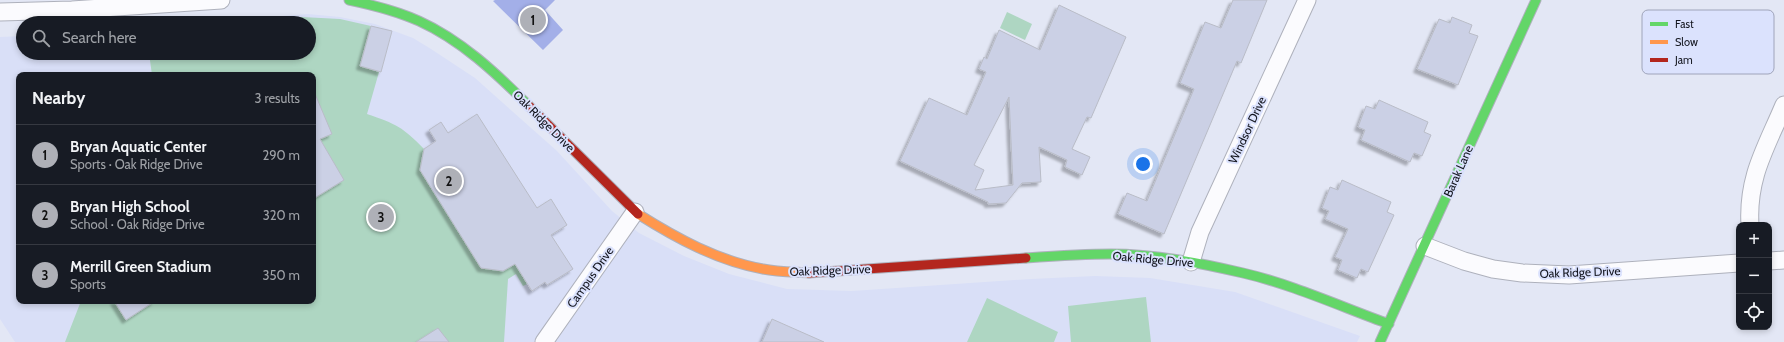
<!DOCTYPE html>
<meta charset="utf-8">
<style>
body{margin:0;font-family:Cabin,sans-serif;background:#242831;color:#f1f3f6}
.controls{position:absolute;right:12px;bottom:12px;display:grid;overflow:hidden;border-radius:8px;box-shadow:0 2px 6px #0003}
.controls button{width:36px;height:36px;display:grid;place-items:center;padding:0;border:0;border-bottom:1px solid #363941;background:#171b24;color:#f1f3f6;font:20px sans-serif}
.you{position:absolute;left:1143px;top:164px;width:14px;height:14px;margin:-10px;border:3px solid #fff;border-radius:50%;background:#1a73e8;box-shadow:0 0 0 6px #1a73e833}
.badge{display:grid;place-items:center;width:26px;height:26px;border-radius:50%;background:#aeb0b7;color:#111;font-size:13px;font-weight:700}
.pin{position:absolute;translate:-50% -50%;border:2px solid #fff;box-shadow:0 1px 4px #0006}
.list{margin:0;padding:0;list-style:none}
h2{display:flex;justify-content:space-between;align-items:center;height:52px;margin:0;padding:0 16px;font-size:17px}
h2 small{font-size:13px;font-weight:400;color:#9ea1a6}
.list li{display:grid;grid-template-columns:26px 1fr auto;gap:12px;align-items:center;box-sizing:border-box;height:60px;padding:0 16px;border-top:1px solid #363941}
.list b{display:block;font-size:15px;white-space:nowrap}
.list p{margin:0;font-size:13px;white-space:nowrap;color:#9ea1a6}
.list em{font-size:13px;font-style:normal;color:#9ea1a6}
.icon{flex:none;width:22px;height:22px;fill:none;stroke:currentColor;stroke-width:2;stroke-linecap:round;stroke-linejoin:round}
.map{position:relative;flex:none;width:1784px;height:342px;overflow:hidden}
.search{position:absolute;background:#171b24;box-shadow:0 2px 6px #0003;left:16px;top:16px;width:300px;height:44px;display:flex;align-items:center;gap:10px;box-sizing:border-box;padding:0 14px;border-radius:22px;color:#9ea1a6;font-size:15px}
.panel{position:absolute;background:#171b24;box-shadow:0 2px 6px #0003;left:16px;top:72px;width:300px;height:232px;border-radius:8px}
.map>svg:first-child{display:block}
.built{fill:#d9dff7;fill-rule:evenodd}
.green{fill:#aed6c2}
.water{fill:#a3afe8}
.building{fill:#cbd0e5;stroke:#b9bcc7;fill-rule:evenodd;filter:url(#shadow)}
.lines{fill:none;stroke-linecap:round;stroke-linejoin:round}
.street-casing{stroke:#aeb1bc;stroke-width:19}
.fast-casing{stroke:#aeb1bc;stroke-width:11}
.slow-casing{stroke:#aeb1bc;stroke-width:11}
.jam-casing{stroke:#aeb1bc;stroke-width:11}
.street{stroke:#fbfbfe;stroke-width:17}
.fast{stroke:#63d668;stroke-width:9}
.slow{stroke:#ff974d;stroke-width:9}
.jam{stroke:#b3261e;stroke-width:9}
.labels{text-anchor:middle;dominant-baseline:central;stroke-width:4;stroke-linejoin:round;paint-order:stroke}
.street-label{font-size:12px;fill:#13151e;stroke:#dbe2fd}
.key{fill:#dbe2fd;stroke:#9fa4ba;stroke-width:1}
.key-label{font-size:11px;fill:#13151e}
</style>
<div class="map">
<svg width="1784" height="342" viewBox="0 0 1784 342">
<defs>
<filter id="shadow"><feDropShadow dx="-3.5" dy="3.5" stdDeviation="1" flood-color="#0004"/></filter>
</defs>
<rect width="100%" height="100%" fill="#e3e7f5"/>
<path class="built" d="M308 14 340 17 375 24 413 38 431 49 475 78 557 151 612 211 639 233 684 256 729 274 787 289 852 291 1031 279 1095 276 1150 278 1235 292 1360 336 1357 342H15L0 319V37L23 36V53H309V23H196ZM19 75H313V301H19Z"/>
<path class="green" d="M1007 12 1032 24 1025 40 1000 28Z
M302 17 340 19 371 26 360 66 379 72 367 114C396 124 403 127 424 149L420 170 481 268 503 271 515 264 527 284 523 286 516 274 508 279 504 342H65L81 301H313V75H152L149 53H309V23H203Z
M1146 297 1151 342H1071L1068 306Z
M987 298 1058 332 1054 342H967Z"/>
<path class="water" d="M495 0H555L545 10 563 30 543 50 493 1Z"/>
<path class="building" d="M1233 0H1267L1241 63 1237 61 1164 234 1118 214 1127 193 1147 201 1194 89 1180 83 1205 22 1221 28Z
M1059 5 1126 37 1091 118 1087 117 1072 149 1090 157 1082 175 1065 167 1067 160 1039 147 1041 182 1022 183 1006 203 988 204V202L900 161 929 98 967 115 986 72 979 69 984 57 987 59 999 30 1040 50ZM1009 97 1013 185 975 190 984 170 974 165Z
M1452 17 1472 25 1469 33 1478 36 1458 85 1417 69 1439 19 1450 23Z
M371 26 392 31 381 72 360 66Z
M313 89 332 134 320 139 344 180 313 199Z
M1379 100 1428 122 1424 132 1431 135 1422 156 1414 153 1410 162 1361 140 1365 130 1358 127 1366 106 1375 109Z
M477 114 537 208 551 199 567 225 551 235 573 269 547 285 545 282 532 291 515 264 503 271 481 268 420 170 424 149 436 141 429 130 441 122 448 133Z
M1342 180 1391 202 1387 212 1394 215 1368 272 1361 269 1357 278 1338 270 1342 260 1335 257 1348 229 1325 219 1329 211 1322 208 1330 187 1338 190Z
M114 301H155L126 320Z
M772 319 824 342H762Z
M438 328 449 342H416Z"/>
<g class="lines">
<defs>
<path id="street" d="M0 12 72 10 221 0
M1750 225C1747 177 1766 148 1784 105
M1425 246 1464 261 1493 269 1522 273 1569 275 1739 263
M1769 261 1784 260
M1191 262 1200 232 1307 0
M544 342 635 212"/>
<path id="fast" d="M349 0C373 5 397 11 419 21 461 40 496 73 528 105
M1026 258C1054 256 1082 254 1111 254 1155 254 1200 263 1243 273 1291 284 1342 307 1389 324
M1380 342 1536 0"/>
<path id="slow" d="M638 214C676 238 718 261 763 269 778 272 794 272 809 273"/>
<path id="jam" d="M528 105 638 214
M809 273 1026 258"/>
</defs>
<use href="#street" class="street-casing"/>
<use href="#fast" class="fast-casing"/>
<use href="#slow" class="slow-casing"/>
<use href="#jam" class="jam-casing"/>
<use href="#street" class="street"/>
<use href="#fast" class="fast"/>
<use href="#slow" class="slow"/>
<use href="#jam" class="jam"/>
</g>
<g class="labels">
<g class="street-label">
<text transform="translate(544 121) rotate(45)">Oak Ridge Drive</text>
<text transform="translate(1247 130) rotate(-65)">Windsor Drive</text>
<text transform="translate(1458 171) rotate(-66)">Barak Lane</text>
<text transform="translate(1153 259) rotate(5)">Oak Ridge Drive</text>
<text transform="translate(830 270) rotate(-2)">Oak Ridge Drive</text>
<text transform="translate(1580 272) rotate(-2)">Oak Ridge Drive</text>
<text transform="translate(590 277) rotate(-55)">Campus Drive</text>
</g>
</g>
<rect x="1642" y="10" width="132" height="64" rx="6" class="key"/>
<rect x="1650" y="22" width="18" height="4" fill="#63d668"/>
<rect x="1650" y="40" width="18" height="4" fill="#ff974d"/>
<rect x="1650" y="58" width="18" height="4" fill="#b3261e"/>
<g class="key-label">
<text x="1675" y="28">Fast</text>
<text x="1675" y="46">Slow</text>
<text x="1675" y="64">Jam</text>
</g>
</svg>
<div class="controls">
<button>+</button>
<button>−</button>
<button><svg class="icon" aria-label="locate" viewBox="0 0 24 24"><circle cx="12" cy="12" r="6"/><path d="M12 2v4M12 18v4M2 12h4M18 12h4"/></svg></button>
</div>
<div class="you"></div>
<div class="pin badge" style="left:533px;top:20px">1</div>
<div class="pin badge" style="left:449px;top:181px">2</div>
<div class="pin badge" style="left:381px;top:217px">3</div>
<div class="search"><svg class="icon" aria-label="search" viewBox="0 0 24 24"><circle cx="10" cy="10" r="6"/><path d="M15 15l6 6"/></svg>Search here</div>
<section class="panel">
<h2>Nearby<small>3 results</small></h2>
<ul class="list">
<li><span class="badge">1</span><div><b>Bryan Aquatic Center</b><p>Sports · Oak Ridge Drive</p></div><em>290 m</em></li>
<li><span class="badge">2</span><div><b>Bryan High School</b><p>School · Oak Ridge Drive</p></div><em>320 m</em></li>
<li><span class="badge">3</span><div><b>Merrill Green Stadium</b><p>Sports</p></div><em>350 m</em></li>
</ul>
</section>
</div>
